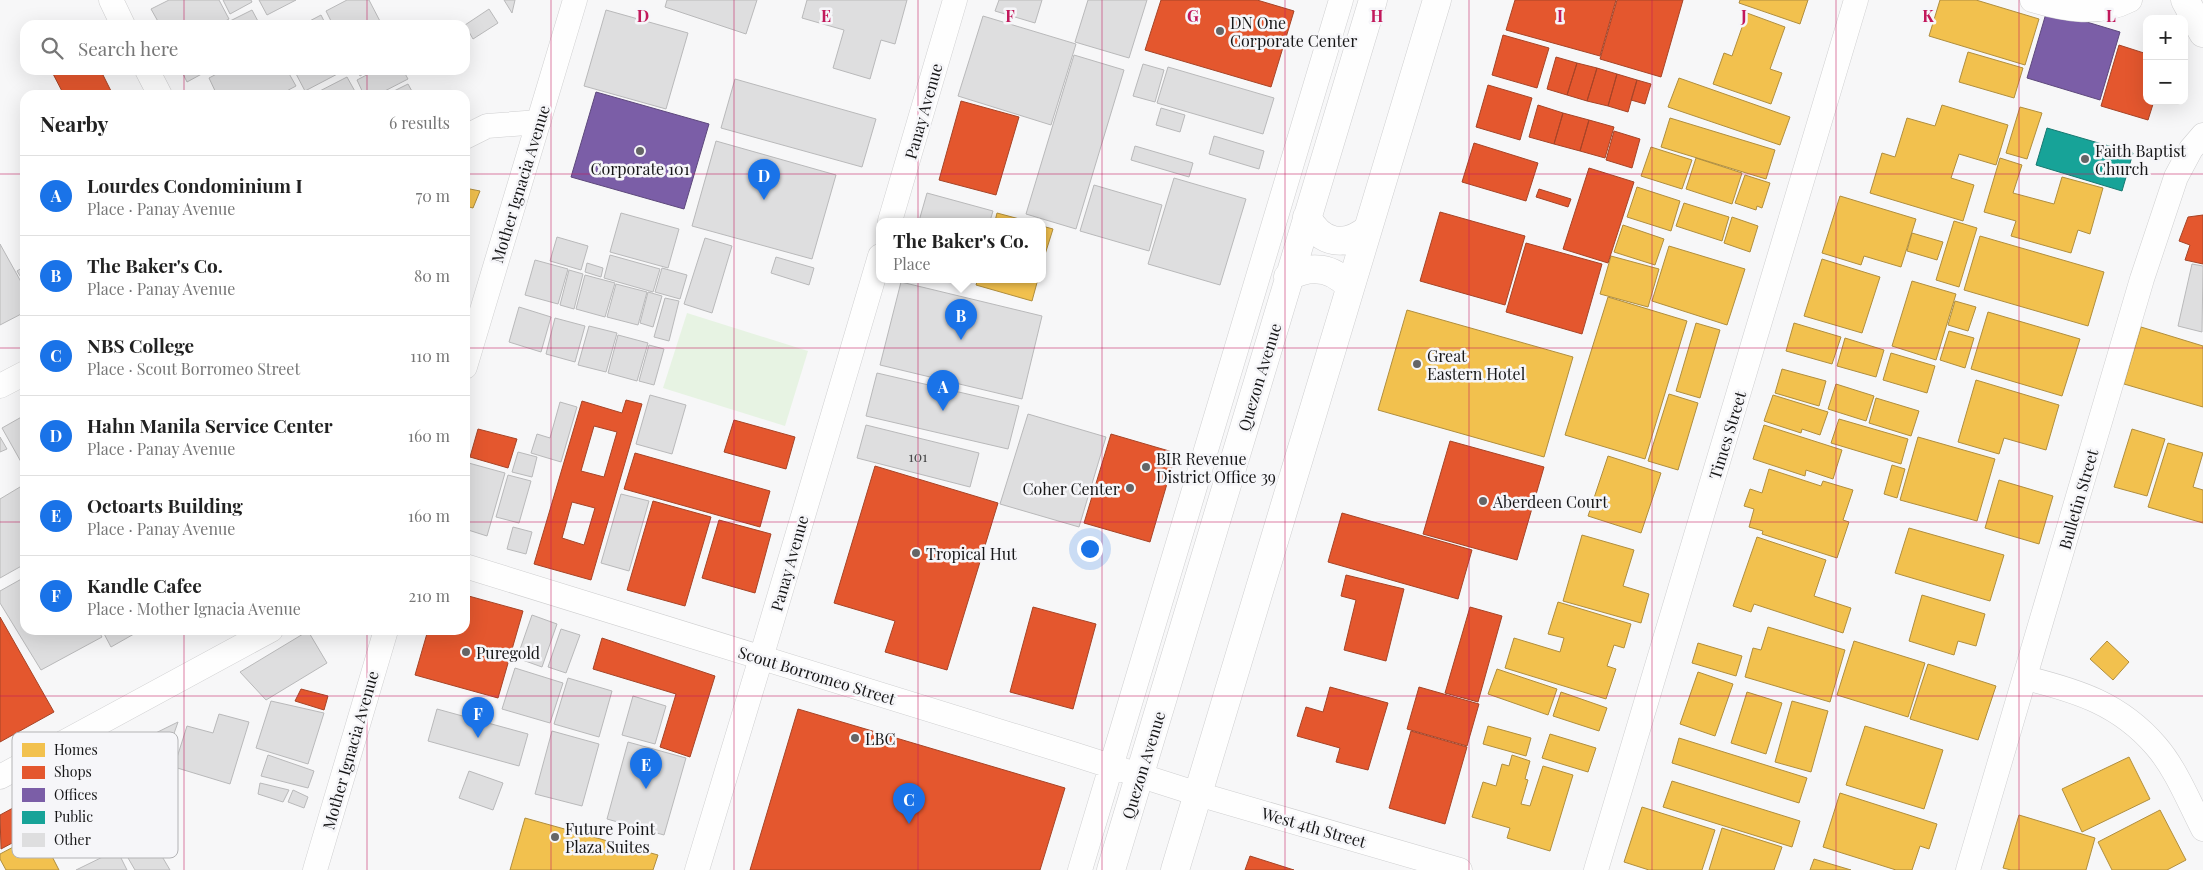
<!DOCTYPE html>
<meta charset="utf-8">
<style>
body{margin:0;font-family:"Playfair Display",serif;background:#f2f2f2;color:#222}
.controls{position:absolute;right:15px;top:15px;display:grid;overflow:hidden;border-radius:10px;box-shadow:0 5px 20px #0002}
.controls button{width:45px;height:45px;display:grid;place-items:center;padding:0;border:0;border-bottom:1px solid #e0e0e0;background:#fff;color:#222;font:25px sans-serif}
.you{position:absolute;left:1089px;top:548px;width:18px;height:18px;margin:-12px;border:4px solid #fff;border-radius:50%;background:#1a73e8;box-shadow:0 0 0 8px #1a73e833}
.badge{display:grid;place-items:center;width:32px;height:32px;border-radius:50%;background:#1a73e8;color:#fff;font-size:16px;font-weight:700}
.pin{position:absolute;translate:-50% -41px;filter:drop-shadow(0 1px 2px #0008)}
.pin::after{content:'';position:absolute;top:26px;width:18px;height:15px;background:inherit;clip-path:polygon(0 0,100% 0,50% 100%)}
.popup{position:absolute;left:876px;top:218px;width:170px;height:65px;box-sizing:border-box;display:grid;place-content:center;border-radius:10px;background:#fff;filter:drop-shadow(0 1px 4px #0005);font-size:16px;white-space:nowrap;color:#767676}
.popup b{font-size:19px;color:#222}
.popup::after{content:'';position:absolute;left:50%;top:100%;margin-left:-10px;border:10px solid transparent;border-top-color:#fff}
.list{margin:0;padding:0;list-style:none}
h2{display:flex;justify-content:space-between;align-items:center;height:65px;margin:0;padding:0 20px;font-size:21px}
h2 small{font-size:16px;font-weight:400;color:#767676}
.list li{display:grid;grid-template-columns:32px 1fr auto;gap:15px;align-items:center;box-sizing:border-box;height:80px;padding:0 20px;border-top:1px solid #e0e0e0}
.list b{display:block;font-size:19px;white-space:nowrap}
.list p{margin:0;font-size:16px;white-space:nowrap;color:#767676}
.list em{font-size:16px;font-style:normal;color:#767676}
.icon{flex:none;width:28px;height:28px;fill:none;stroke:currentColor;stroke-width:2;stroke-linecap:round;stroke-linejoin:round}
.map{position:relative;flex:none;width:2203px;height:870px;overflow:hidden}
.search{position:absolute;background:#fff;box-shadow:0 5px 20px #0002;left:20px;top:20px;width:450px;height:55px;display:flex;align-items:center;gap:12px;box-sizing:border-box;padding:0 18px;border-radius:15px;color:#767676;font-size:19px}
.panel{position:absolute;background:#fff;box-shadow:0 5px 20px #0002;left:20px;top:90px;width:450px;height:545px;border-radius:15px}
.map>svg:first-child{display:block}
.green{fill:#e7f3e3}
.homes{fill:#f2c14e;stroke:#b08e3e}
.shops{fill:#e4572e;stroke:#a64427;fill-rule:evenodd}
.offices{fill:#7b5ea7;stroke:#5d487c}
.public{fill:#17a398;stroke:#177971}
.building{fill:#dededf;stroke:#b9b9ba}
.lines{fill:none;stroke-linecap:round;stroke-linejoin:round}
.minor-casing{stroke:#cfcfd0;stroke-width:25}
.major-casing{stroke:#cfcfd0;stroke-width:29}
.minor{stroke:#fefefe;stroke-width:24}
.major{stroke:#fefefe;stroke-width:28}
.grid{fill:none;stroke:#c2185b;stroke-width:1;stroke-opacity:0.55}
.poi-dot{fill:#656566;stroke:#f6f6f9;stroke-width:2}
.labels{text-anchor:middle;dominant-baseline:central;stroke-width:5;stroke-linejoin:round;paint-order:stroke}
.number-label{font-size:14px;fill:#49494a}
.poi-label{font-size:16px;fill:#161617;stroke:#f6f6f9;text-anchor:start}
.street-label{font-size:16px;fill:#161617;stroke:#f6f6f9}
.key{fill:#f6f6f9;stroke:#b3b3b5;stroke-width:1}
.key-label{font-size:14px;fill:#161617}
.grid-label{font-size:16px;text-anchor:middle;font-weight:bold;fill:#c2185b;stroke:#f6f6f9;stroke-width:5;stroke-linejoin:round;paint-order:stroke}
</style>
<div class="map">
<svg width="2203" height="870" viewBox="0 0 2203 870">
<rect width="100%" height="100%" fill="#f7f7f8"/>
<path class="green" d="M687 313 808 351 785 426 663 388Z"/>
<path class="homes" d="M1740 0H1808L1800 24 1739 3Z
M1940 0H1976L2039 19 2025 65 1929 36Z
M1747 13 1785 27 1770 69 1782 73 1771 104 1713 84 1724 53 1732 56Z
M1968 52 2023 68 2014 98 1959 82Z
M1679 78 1790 117 1780 145 1668 107Z
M1942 105 2008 125 1996 165 1959 154 1951 178 1974 185 1963 221 1870 193 1882 153 1895 157 1907 118 1935 126Z
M2020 107 2042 113 2027 159 2006 153Z
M1670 118 1775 150 1766 179 1661 147Z
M1651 147 1692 160 1682 189 1641 176Z
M1696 158 1742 173 1732 204 1686 189Z
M2000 158 2022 165 2013 193 2054 204 2062 177 2103 188 2090 234 2078 230 2071 253 2011 236 2016 221 1984 212Z
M1745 175 1770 183 1762 208 1757 206 1756 210 1735 203Z
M1637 187 1680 201 1671 231 1627 217Z
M465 188 480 191 473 208 465 206Z
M1840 196 1916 219 1901 267 1864 256 1861 265 1822 253Z
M1684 203 1729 217 1722 241 1676 226Z
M997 213 1027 221H995Z
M1732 217 1758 226 1750 252 1724 243Z
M1954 221 1977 228 1959 287 1936 280Z
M1623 225 1664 239 1655 265 1614 252Z
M1042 226 1053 229 1042 264Z
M1912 233 1943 242 1937 260 1907 251Z
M1980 236 2104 272 2088 326 1964 290Z
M1669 246 1745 269 1727 325 1652 301Z
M1611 256 1659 269 1648 307 1600 294Z
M1822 259 1880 277 1862 333 1804 316Z
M978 279H1038L1032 301 976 285Z
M1912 281 1956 294 1936 360 1892 346Z
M1608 297 1687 321 1645 459 1565 435Z
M1955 301 1976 307 1968 331 1948 325Z
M1407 310 1573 357 1544 457 1378 410Z
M1988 312 2080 339 2062 396 1971 369Z
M1696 323 1720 330 1700 398 1676 391Z
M1794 323 1841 337 1832 364 1786 351Z
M2141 327 2203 346V407L2124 384Z
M1949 331 1974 338 1965 368 1940 360Z
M1845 338 1884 350 1876 377 1837 366Z
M1891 353 1935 366 1927 393 1883 380Z
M1782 369 1826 381 1819 406 1775 393Z
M1976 380 2059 405 2046 450 2004 438 1999 454 1958 442Z
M1836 384 1874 396 1866 421 1828 409Z
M1669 394 1698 403 1678 470 1648 461Z
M1773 395 1828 412 1820 435 1802 429 1801 433 1764 421Z
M1876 398 1919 411 1911 436 1869 423Z
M1839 419 1908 439 1901 464 1831 443Z
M1764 425 1842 450 1833 479 1806 470 1805 476 1753 459Z
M2132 429 2165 439 2147 496 2114 487Z
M1918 437 1995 459 1977 521 1900 500Z
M2168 443 2203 453 2193 487 2203 490V523L2148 507Z
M1608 456 1661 473 1641 533 1588 516Z
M1892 465 1905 469 1897 498 1884 494Z
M1769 469 1821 486 1823 481 1853 490 1843 520 1849 522 1837 558 1762 534 1763 531 1749 527 1754 509 1744 506 1750 489 1762 493Z
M1999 480 2053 496 2039 544 1985 528Z
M1909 528 2004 555 1990 601 1895 573Z
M1582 535 1634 550 1623 586 1649 594 1641 623 1563 601Z
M1757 537 1826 560 1814 596 1851 608 1843 633 1754 604 1751 612 1733 606Z
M1922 595 1985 614 1976 646 1958 641 1954 655 1909 641Z
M1558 602 1631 624 1624 648 1614 645 1607 666 1616 669 1606 699 1505 668 1514 638 1560 652 1564 638 1548 634Z
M1768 627 1845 650 1830 702 1745 677 1753 648 1761 650Z
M1854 641 1925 663 1908 717 1837 695Z
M2107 641 2129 662 2113 680 2090 659Z
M1698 643 1742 656 1736 676 1692 663Z
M1928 664 1996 686 1978 740 1910 719Z
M1497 669 1557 689 1548 715 1488 694Z
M1698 672 1733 684 1715 736 1680 724Z
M1561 692 1607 708 1599 731 1553 716Z
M1747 692 1782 703 1766 754 1731 743Z
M1792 701 1828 711 1811 772 1775 762Z
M1488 726 1531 738 1526 756 1483 744Z
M1865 726 1943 750 1924 809 1846 785Z
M1550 734 1596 748 1588 772 1542 758Z
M1679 738 1807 778 1799 803 1672 763Z
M1512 755 1530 761 1525 779 1528 780 1521 804 1530 806 1543 766 1573 775 1550 851 1507 838 1510 828 1472 817 1483 782 1496 786 1502 764 1509 766Z
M2129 757 2150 799 2082 832 2062 789Z
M1672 781 1800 821 1792 847 1663 807Z
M1840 793 1937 824 1929 849 1920 846 1912 870H1896L1823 847Z
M1642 807 1715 830 1702 870H1649L1624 862Z
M2160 810 2186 860 2167 870H2112L2098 842Z
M2019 815 2095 838 2086 870H2011L2003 868Z
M525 818 658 855 653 870H510Z
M1722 828 1782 847 1774 870H1709Z
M40 833 59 870H6L0 859V854Z
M1814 859 1851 870H1810Z"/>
<path class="shops" d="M1161 0H1257L1294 11 1271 87 1145 50Z
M1515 0H1616L1600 56 1506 30Z
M1617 0H1683L1661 77 1600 59Z
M1503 35 1549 48 1537 88 1492 75Z
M2119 45 2147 54V101H2154L2148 120 2101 106Z
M1556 57 1577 63 1567 95 1547 89Z
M1577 63 1597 68 1587 101 1567 95Z
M1597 68 1617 74 1608 106 1587 101Z
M51 70H95L97 73 101 71 113 95H64Z
M1617 74 1637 80 1628 112 1608 106Z
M1637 80 1651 84 1645 104 1631 100Z
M1488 85 1532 98 1520 140 1476 127Z
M961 101 1019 117 996 195 939 180Z
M1538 105 1563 113 1554 144 1529 137Z
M1563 113 1589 120 1580 151 1554 144Z
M1589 120 1614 127 1605 158 1580 151Z
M1614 131 1640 139 1632 168 1606 160Z
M1474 143 1538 163 1526 201 1462 182Z
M1589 168 1634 182 1608 263 1563 249Z
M1539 189 1571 199 1568 207 1536 197Z
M1440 212 1525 236 1505 305 1420 281Z
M2203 215V264L2185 260 2190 245 2179 241 2188 217Z
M1526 243 1602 264 1582 334 1506 312Z
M626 400 642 404 591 580 534 564 582 401 622 413ZM594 426 617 432 604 477 581 471ZM572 502 595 508 584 545 562 538Z
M734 420 795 437 786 469 724 452Z
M478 429 517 439 508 468 470 457Z
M1111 434 1176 453 1150 542 1084 523Z
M1450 441 1544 467 1517 560 1423 534Z
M635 453 770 491 760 527 624 489Z
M875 466 998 503 947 670 885 652 895 621 834 603Z
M653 501 711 517 685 606 627 590Z
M1342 513 1472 550 1458 599 1328 562Z
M719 520 771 534 755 593 702 578Z
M1346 575 1404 589 1386 661 1344 650 1356 600 1341 596Z
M465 595 523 611 498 698 415 675 428 630H465Z
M1033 607 1096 624 1073 709 1010 692Z
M1470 607 1502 616 1478 702 1445 693Z
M0 617 54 712 0 742Z
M602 638 715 676 690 757 660 747 676 694 593 669Z
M1330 687 1388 703 1368 770 1336 762 1340 748 1297 736 1306 707 1323 712Z
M1419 687 1479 704 1467 746 1407 729Z
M301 689 328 696 324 710 295 701Z
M798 709 1065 788 1040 870H750Z
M1411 731 1467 747 1445 824 1389 808Z
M26 801 40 828 1 849 0 815Z
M1250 856 1294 870H1245Z"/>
<path class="offices" d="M2047 10 2120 32 2100 100 2027 78Z
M596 92 709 124 684 209 571 177Z"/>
<path class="public" d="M2047 128 2133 153 2122 191 2036 165Z"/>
<path class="building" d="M169 0H219L229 19 218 25H160L151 9Z
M223 0H251L252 2 230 14Z
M259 0H296L267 15Z
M347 0H369L382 25H333L326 11Z
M504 0H515L512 13Z
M667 0H757L746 34 665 7Z
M807 0H907L895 44 881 40 870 79 833 68 844 30 802 18Z
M999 0H1042L1035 23 995 11Z
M1088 0H1147L1129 58 1075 42Z
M489 9 498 23 473 39 465 25Z
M252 10 260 25H222Z
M606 10 688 33 666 109 584 86Z
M321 15 326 25H302Z
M983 16 1076 44 1051 125 958 96Z
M1074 55 1124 70 1076 229 1026 214Z
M1143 64 1164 70 1155 102 1133 96Z
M1168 67 1274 98 1263 134 1157 103Z
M181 70H209L187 82Z
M224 70H287L296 86 279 95H217L209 78Z
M294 70H345L305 91Z
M357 70H370L360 76Z
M376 70H403L408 79 377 95H364L357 80Z
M347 77 357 95H312Z
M735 79 876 119 862 167 721 128Z
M408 84 414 95H386Z
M1161 108 1185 115 1180 132 1156 125Z
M1214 136 1264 151 1259 169 1209 154Z
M716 141 836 175 812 259 692 226Z
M1135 146 1193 163 1189 177 1131 160Z
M1174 178 1246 199 1220 285 1148 264Z
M1094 185 1162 205 1149 251 1080 231Z
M927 193 993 211 990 221H919Z
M621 213 679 229 668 268 610 252Z
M557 237 588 246 581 270 550 261Z
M705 238 732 246 712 313 684 304Z
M0 244 25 289V312L0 325Z
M610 255 660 269 653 292 604 278Z
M776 257 814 268 809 285 771 273Z
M535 260 568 269 558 304 525 295Z
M587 263 603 268 601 277 585 272Z
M2192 264 2203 266 2202 332 2178 326Z
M25 266V284L17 271Z
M662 268 687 275 680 299 655 292Z
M569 270 583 274 574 309 560 305Z
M585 275 615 283 605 317 576 309Z
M901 282 1042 316 1022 399 880 365Z
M616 284 647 292 638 325 607 317Z
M648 292 662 296 653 327 640 323Z
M665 298 679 301 669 341 654 337Z
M519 307 551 317 541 352 509 342Z
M555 318 585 326 575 362 546 354Z
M589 326 617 333 606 372 578 365Z
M618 335 648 343 637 381 608 373Z
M649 345 664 349 654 385 639 381Z
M877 373 1019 406 1008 449 866 416Z
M650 395 686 405 672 454 636 444Z
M560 402 577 407 561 462 531 453 537 434 550 438Z
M1028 414 1106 437 1079 527 1000 504Z
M25 415V469L2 428Z
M866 425 979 453 970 487 857 458Z
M0 437 7 449 0 452Z
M518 452 537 457 532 477 512 472Z
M465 462 505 473 487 536 465 529Z
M508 475 531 481 519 523 496 517Z
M25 484V564L0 578V499Z
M621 494 649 501 629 571 601 563Z
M513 527 532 532 526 554 507 549Z
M25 577V630H98L102 637 41 670 0 603V591Z
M532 615 557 624 542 667 517 658Z
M561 629 580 635 566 673 548 667Z
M102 630H141L111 647Z
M308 631 327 663 266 700 240 672Z
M515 668 563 683 550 723 502 709Z
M568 678 612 691 599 737 554 724Z
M633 696 666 706 655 744 622 735Z
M271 701 324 713 308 764 256 748Z
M437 709 528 734 519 766 428 741Z
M219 714 249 722 230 784 174 767 187 726 213 733Z
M178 722 163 765 115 753Z
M552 731 599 744 582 806 535 794Z
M628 742 686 758 664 835 607 819Z
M268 755 314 771 308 788 261 776Z
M114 765 143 822 87 852 58 795Z
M469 771 503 783 493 810 459 798Z
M260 783 289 790 283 802 258 794Z
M293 790 308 797 304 808 288 802Z
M150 836 170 870H135L124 851Z
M117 850 127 870H76Z"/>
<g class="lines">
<defs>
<path id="minor" d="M111 0 123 25
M2032 0C2065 10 2099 16 2130 0
M147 70 160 95
M465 137 487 126 539 122
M890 221 955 0
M465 367 575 0
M0 386 25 373
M465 566 1073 754 1198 794 1460 870
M2026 678C2078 691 2120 704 2156 746 2176 769 2189 802 2203 829
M0 777 271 630
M315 870 386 630
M697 870 761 658 880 256
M1080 870 1341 0
M1596 870 1856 0
M1968 870 2142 279 2176 177 2191 149 2203 135"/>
<path id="major" d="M2185 0 2203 33
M1307 217C1321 244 1345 248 1368 229
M1288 277C1311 264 1333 267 1350 287
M1111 870 1373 0
M1175 870 1437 0"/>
</defs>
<use href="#minor" class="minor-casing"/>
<use href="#major" class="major-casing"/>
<use href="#minor" class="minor"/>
<use href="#major" class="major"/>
</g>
<path class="grid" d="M184 0V25M367 0V25M551 0V870M734 0V870M918 0V870M1102 0V870M1285 0V870M1469 0V870M1652 0V870M1836 0V870M2019 0V870M184 70V95M367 70V95M0 174H25M465 174H2203M0 348H25M465 348H2203M0 522H25M465 522H2203M184 630V870M367 630V870M0 696H2203"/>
<g class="poi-dot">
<circle cx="1220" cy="31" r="5"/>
<circle cx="640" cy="151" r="5"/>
<circle cx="2085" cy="159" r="5"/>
<circle cx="1417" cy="364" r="5"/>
<circle cx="1146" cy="467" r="5"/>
<circle cx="1130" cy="488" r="5"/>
<circle cx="1483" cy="501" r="5"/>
<circle cx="916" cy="553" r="5"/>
<circle cx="466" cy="652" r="5"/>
<circle cx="855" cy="738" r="5"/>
<circle cx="555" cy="837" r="5"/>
</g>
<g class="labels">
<g class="number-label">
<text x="918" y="456">101</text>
</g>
<g class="poi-label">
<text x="1230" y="22">DN One<tspan x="1230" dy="18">Corporate Center</tspan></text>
<text x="2095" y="150">Faith Baptist<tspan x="2095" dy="18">Church</tspan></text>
<text x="640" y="168" text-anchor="middle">Corporate 101</text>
<text x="1427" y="355">Great<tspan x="1427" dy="18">Eastern Hotel</tspan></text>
<text x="1156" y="458">BIR Revenue<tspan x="1156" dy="18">District Office 39</tspan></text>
<text x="1120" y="488" text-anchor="end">Coher Center</text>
<text x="1493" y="501">Aberdeen Court</text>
<text x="926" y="553">Tropical Hut</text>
<text x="476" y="652">Puregold</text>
<text x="865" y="738">LBC</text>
<text x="565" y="828">Future Point<tspan x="565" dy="18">Plaza Suites</tspan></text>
</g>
<g class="street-label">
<text transform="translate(923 111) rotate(-74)">Panay Avenue</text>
<text transform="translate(520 184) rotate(-73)">Mother Ignacia Avenue</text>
<text transform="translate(1259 377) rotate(-73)">Quezon Avenue</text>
<text transform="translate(1727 435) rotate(-73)">Times Street</text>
<text transform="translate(2078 499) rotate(-74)">Bulletin Street</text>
<text transform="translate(789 563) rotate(-74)">Panay Avenue</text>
<text transform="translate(817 675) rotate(17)">Scout Borromeo Street</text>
<text transform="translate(350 750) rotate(-74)">Mother Ignacia Avenue</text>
<text transform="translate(1143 765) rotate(-73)">Quezon Avenue</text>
<text transform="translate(1314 827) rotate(16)">West 4th Street</text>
</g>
</g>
<rect x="12" y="732" width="166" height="126" rx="8" class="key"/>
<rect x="22" y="743" width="23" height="14" fill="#f2c14e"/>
<rect x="22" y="766" width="23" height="13" fill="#e4572e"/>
<rect x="22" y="788" width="23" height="14" fill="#7b5ea7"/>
<rect x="22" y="811" width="23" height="13" fill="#17a398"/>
<rect x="22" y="833" width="23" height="14" fill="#dededf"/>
<g class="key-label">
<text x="54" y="755">Homes</text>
<text x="54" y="777">Shops</text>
<text x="54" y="800">Offices</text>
<text x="54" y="822">Public</text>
<text x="54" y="845">Other</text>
</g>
<g class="grid-label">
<text x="643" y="22">D</text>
<text x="826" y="22">E</text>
<text x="1010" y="22">F</text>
<text x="1193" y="22">G</text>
<text x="1377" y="22">H</text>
<text x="1560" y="22">I</text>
<text x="1744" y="22">J</text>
<text x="1928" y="22">K</text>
<text x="2111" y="22">L</text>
</g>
</svg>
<div class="controls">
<button>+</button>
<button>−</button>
</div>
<div class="you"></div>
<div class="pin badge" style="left:943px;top:411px">A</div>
<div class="pin badge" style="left:961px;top:340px">B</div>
<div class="popup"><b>The Baker's Co.</b>Place</div>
<div class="pin badge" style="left:909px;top:824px">C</div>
<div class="pin badge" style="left:764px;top:200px">D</div>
<div class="pin badge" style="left:646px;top:789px">E</div>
<div class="pin badge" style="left:478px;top:738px">F</div>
<div class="search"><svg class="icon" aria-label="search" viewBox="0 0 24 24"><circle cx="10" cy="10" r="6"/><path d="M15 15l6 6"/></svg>Search here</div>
<section class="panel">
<h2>Nearby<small>6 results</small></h2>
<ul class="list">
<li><span class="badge">A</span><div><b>Lourdes Condominium I</b><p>Place · Panay Avenue</p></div><em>70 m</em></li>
<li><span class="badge">B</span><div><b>The Baker's Co.</b><p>Place · Panay Avenue</p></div><em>80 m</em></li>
<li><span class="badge">C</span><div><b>NBS College</b><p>Place · Scout Borromeo Street</p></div><em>110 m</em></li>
<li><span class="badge">D</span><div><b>Hahn Manila Service Center</b><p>Place · Panay Avenue</p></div><em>160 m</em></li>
<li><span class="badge">E</span><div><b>Octoarts Building</b><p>Place · Panay Avenue</p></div><em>160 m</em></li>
<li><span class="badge">F</span><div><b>Kandle Cafee</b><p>Place · Mother Ignacia Avenue</p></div><em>210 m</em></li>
</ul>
</section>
</div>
